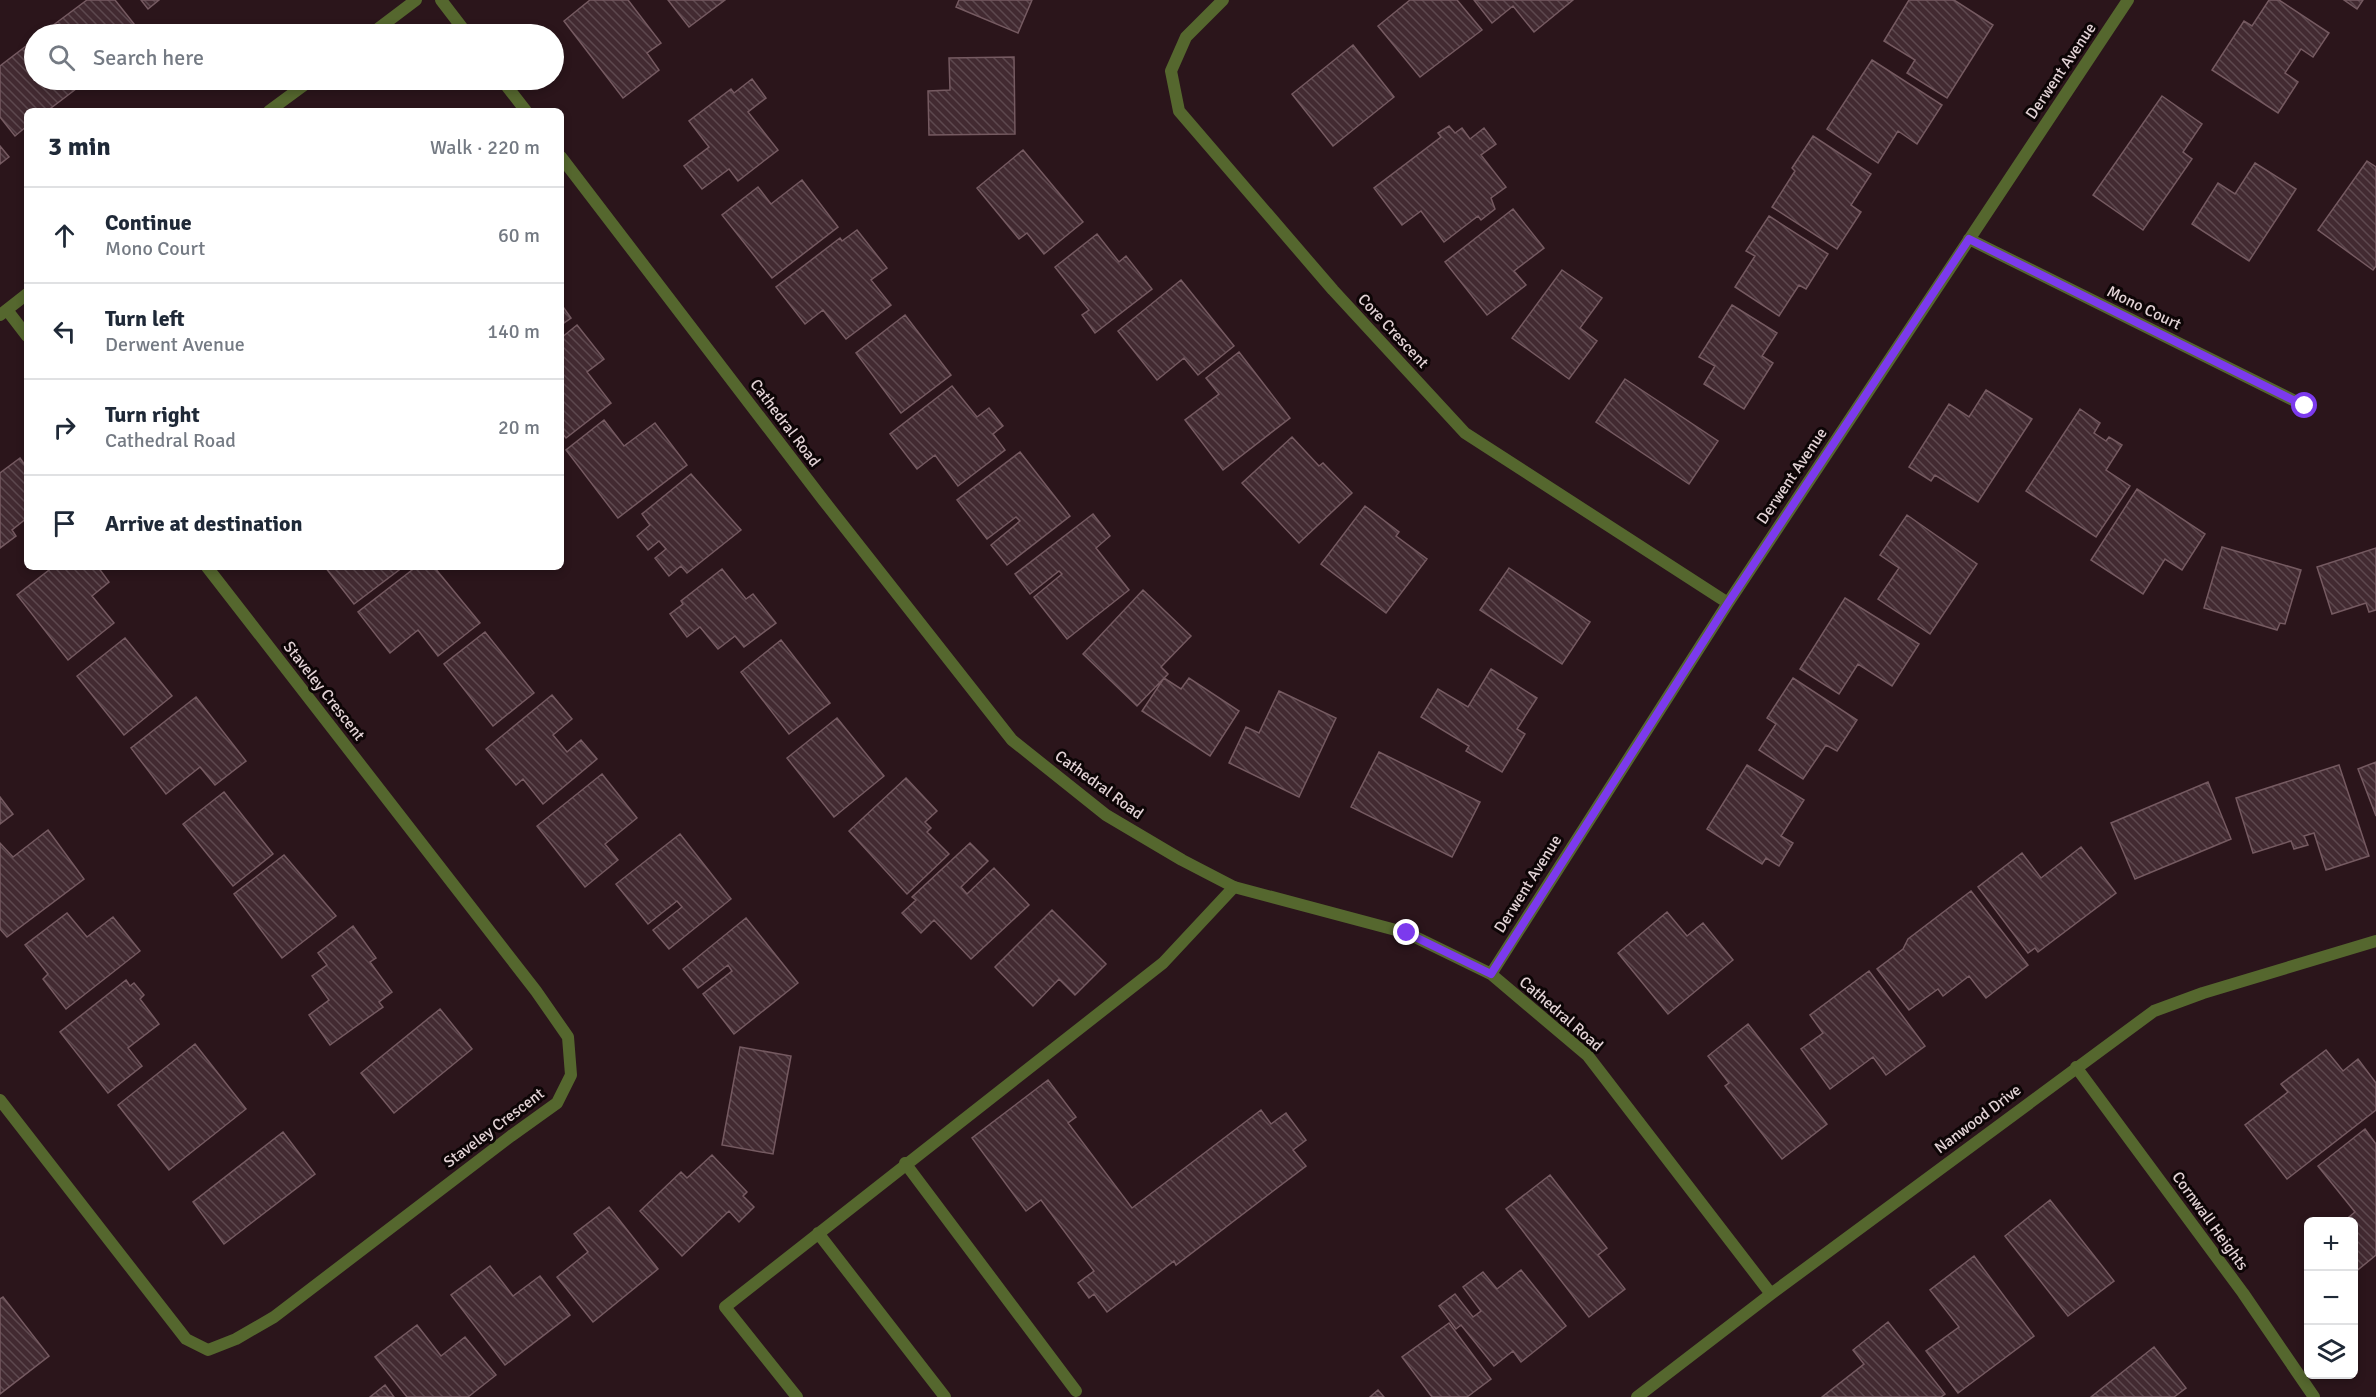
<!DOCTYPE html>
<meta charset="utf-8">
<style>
body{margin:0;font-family:Signika,sans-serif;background:#f2f2f3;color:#1f2937}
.controls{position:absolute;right:18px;bottom:18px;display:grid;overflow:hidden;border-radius:9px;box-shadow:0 3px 9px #0003}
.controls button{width:54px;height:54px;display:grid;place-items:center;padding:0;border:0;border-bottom:2px solid #e0e1e3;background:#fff;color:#1f2937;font:30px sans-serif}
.stop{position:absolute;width:18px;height:18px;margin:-14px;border:4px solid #7c3aed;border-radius:50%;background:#fff}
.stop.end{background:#7c3aed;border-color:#fff;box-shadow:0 2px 6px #0008}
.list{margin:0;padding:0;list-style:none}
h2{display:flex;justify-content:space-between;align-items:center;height:78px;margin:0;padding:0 24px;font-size:26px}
h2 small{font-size:20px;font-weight:400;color:#747a83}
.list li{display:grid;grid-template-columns:39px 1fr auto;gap:18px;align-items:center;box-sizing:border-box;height:96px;padding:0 24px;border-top:2px solid #e0e1e3}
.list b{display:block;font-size:22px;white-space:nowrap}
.list p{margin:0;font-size:20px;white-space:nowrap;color:#747a83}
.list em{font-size:20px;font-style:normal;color:#747a83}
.icon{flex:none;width:33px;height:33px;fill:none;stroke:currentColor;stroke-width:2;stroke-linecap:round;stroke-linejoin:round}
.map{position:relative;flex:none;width:2376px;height:1397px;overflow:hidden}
.search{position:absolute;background:#fff;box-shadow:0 3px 9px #0003;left:24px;top:24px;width:540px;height:66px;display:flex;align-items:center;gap:15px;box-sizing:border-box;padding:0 21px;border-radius:33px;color:#747a83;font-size:22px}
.panel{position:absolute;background:#fff;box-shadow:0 3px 9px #0003;left:24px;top:108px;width:540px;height:462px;border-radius:9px}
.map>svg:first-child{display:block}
.building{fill:url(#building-back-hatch);stroke:#755a61;stroke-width:1.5}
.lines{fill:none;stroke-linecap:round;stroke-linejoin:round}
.service{stroke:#55672e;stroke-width:12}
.minor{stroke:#55672e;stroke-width:12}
.tertiary{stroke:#55672e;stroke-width:12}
.route{stroke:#7c3aed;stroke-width:8}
.labels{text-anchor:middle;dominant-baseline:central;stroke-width:6;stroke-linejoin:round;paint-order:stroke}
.street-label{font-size:16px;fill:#e3d3d6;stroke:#0d0506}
</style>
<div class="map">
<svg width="2376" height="1397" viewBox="0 0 2376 1397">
<defs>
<pattern id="building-back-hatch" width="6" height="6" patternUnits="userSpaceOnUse" patternTransform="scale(1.5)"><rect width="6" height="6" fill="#422a31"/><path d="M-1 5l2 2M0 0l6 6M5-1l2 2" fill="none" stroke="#5d484e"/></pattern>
</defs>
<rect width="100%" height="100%" fill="#2b151b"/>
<path class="building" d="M87 0H115L142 34H46L44 32Z
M141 0H159L148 9Z
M590 0H628L661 43 647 53 659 70 623 98 564 21Z
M668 0H725L689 27Z
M959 0H1032L1018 33 956 7Z
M1410 0H1457L1482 30 1420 77 1378 26Z
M1474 0H1573L1534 32 1513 6 1492 23Z
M1909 0H1954L1993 25 1947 98 1907 73 1915 60 1884 41Z
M2269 0H2279L2329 33 2313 57 2301 49 2285 73 2298 82 2278 113 2212 70 2244 21 2252 26Z
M2344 0H2363L2357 9Z
M34 40V80H68L76 89 47 111H27V126L15 136 0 117V66Z
M1353 45 1394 97 1333 146 1292 94Z
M1014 57 1015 134 929 135 928 91 950 90 949 58Z
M1872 60 1942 105 1917 144 1898 131 1878 163 1827 129Z
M752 79 766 98 748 112 778 150 738 181 729 169 702 189 684 166 709 147 689 121 731 89 734 93Z
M2162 96 2202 124 2183 152 2192 159 2143 230 2093 195Z
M1449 126 1455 133 1462 128 1470 139 1484 128 1496 144 1481 155 1506 187 1491 198 1495 209 1481 220 1478 216 1444 242 1421 211 1402 225 1374 188 1441 137 1438 133Z
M1813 136 1871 174 1851 205 1861 212 1837 249 1772 207 1795 171 1792 168Z
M0 146 9 157 0 164Z
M1023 150 1083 222 1044 254 1027 233 1019 239 977 188Z
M2367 161 2376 167V266L2373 270 2318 230Z
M2255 163 2296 189 2249 261 2192 224 2218 183 2235 194Z
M802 180 838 227 772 278 722 215 758 187 771 204Z
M1513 209 1544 248 1514 271 1526 285 1487 315 1445 262Z
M1769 216 1828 254 1806 289 1799 285 1779 316 1735 287 1755 256 1746 251Z
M857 230 887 268 871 280 891 305 846 339 823 310 805 324 776 287 840 238 842 241Z
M1097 234 1119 262 1126 256 1152 289 1095 333 1082 315 1089 310 1055 267Z
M1562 270 1602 298 1580 328 1597 341 1569 379 1512 338Z
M1181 280 1234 346 1198 375 1184 358 1157 380 1118 331Z
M561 304 571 318 561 325Z
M1732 305 1777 333 1762 356 1773 363 1744 409 1704 384 1715 366 1699 357Z
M905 315 951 375 901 413 856 353Z
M577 325 604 359 587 372 611 403 566 438 561 432V338Z
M1239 352 1290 418 1223 470 1185 420 1219 394 1206 378Z
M1625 379 1718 441 1689 484 1596 422Z
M952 386 977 417 989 408 1003 426 993 434 1005 450 958 486 935 455 917 469 890 434Z
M1986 390 2032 419 1978 502 1935 475 1931 481 1909 467 1949 404 1969 417Z
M2080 409 2100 423 2094 433 2106 441 2109 437 2122 445 2106 470 2130 486 2096 537 2026 491Z
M604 420 624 446 655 423 687 465 618 518 566 450Z
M1292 437 1319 466 1323 463 1352 493 1299 543 1242 483Z
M1020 452 1070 516 1007 565 991 545 1020 521 1016 517 987 539 957 500Z
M20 458 27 468V518L12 530 16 536 0 548V473Z
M691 474 741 530 687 573 681 566 669 576 655 558 666 549 659 541 648 550 637 536 650 525 642 514Z
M2137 489 2205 534 2182 570 2165 559 2143 594 2091 560Z
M1365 506 1399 532 1396 536 1427 559 1386 613 1321 564Z
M1093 514 1110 536 1096 548 1129 590 1067 639 1034 597 1062 574 1059 571 1030 594 1015 574Z
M1907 515 1977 564 1930 634 1878 599 1899 568 1880 555Z
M2222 547 2301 570 2285 624 2280 623 2277 630 2204 608Z
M2376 548V610L2369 612 2366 603 2332 614 2317 567Z
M53 567H98L109 582 92 596 114 623 68 660 17 595Z
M325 567H403L354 604Z
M416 567H434L480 623 438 656 418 630 390 653 358 612Z
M1509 568 1590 622 1562 664 1480 610Z
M722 569 746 599 753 594 776 623 744 647 735 636 718 649 700 627 687 637 670 614 683 604 681 601Z
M1143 590 1191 636 1161 667 1168 674 1137 706 1083 654Z
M1845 598 1919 644 1892 686 1858 664 1839 694 1800 669Z
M485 632 534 693 493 726 444 664Z
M125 638 172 696 124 735 77 676Z
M781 640 830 703 789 734 741 672Z
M1491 669 1537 698 1517 729 1525 734 1502 772 1466 751 1469 746 1421 717 1438 689 1468 707Z
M1164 678 1181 689 1189 678 1239 711 1210 756 1142 711Z
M1793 678 1857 720 1837 751 1826 745 1803 779 1759 750 1776 724 1767 718Z
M1279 691 1336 718 1299 797 1229 763 1246 727 1259 733Z
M552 695 572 719 553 735 567 752 581 740 597 759 543 804 523 779 516 785 486 749Z
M196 697 246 761 215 785 200 767 166 794 131 748Z
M837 718 884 776 834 817 787 758Z
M1379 752 1480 802 1452 857 1351 807Z
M2376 762V816L2358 769Z
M1747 765 1804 800 1781 836 1793 843 1779 866 1766 858 1762 864 1707 829Z
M2339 765 2369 856 2326 870 2314 833 2304 836 2308 845 2294 849 2291 841 2253 853 2236 798Z
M602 774 637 818 605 844 618 860 585 887 537 826Z
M906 778 937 811 925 822 931 828 927 832 949 854 907 894 849 831Z
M2208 782 2231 839 2135 879 2111 823Z
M224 792 273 854 233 886 183 824Z
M0 797 13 814 0 824Z
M48 830 84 879 7 937 0 929V843L13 857Z
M680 834 731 899 669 949 653 930 682 907 677 901 648 924 616 884Z
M970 843 988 861 961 887 967 894 994 868 1029 905 971 959 934 920 921 933 902 913 916 900 912 897Z
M2081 847 2116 893 2038 952 2035 948 2028 953 1978 887 2022 853 2041 878Z
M284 855 336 916 282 958 234 894Z
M1971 891 2028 965 1986 998 1969 976 1943 996 1938 989 1909 1010 1877 969 1903 949 1908 939Z
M1052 910 1106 964 1075 995 1059 979 1033 1006 995 967Z
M1667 912 1687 936 1703 923 1733 960 1668 1014 1618 953Z
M67 913 87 937 113 917 140 951 66 1009 43 979 48 974 25 945Z
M746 918 798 983 734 1034 703 994 732 971 728 965 698 988 683 969Z
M353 926 376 958 370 962 392 992 379 1002 383 1007 330 1045 309 1015 329 1000 312 976 327 965 318 953Z
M1869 971 1925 1046 1886 1075 1873 1057 1830 1089 1801 1049 1823 1033 1810 1015Z
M126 980 130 986 134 983 144 995 140 999 159 1024 128 1048 142 1066 108 1093 60 1032Z
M440 1009 472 1049 394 1113 361 1073Z
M1748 1024 1827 1124 1782 1159 1725 1086 1729 1083 1708 1056Z
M195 1044 246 1109 169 1170 118 1105Z
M740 1047 791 1056 773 1154 722 1145Z
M2326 1050 2343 1071 2358 1059 2376 1083V1110L2287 1179 2245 1125 2288 1092 2281 1084Z
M1048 1080 1076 1117 1068 1123 1132 1208 1261 1110 1271 1124 1286 1113 1306 1140 1293 1150 1306 1166 1176 1265 1174 1261 1107 1312 1094 1294 1089 1298 1078 1283 1094 1271 1041 1200 1026 1211 972 1138Z
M2365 1129 2376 1144V1255L2354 1273V1222H2343L2355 1212 2318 1166Z
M283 1132 315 1174 224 1244 193 1202Z
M712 1155 747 1192 743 1196 754 1207 739 1222 729 1211 682 1256 640 1211 681 1172 687 1178Z
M1550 1175 1607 1248 1598 1255 1625 1289 1589 1317 1506 1209Z
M2050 1200 2114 1281 2068 1316 2005 1236Z
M609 1207 658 1269 593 1322 557 1277 588 1252 574 1234Z
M1974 1256 2034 1336 1958 1393 1926 1351 1959 1327 1930 1290Z
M490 1266 513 1296 540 1276 570 1315 505 1365 451 1295Z
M1521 1270 1566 1326 1521 1362 1513 1351 1494 1366 1461 1325 1456 1329 1439 1306 1455 1294 1473 1317 1481 1311 1463 1287 1483 1272 1497 1289Z
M3 1297 49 1356 0 1394V1299Z
M1888 1322 1945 1394 1941 1397H1822L1864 1364 1853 1350Z
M1449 1323 1491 1379 1467 1397H1432L1402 1357Z
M417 1325 441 1356 465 1337 496 1375 468 1397H407L375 1357Z
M2154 1347 2186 1388 2174 1397H2091Z
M385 1385 394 1397H370Z
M1378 1390 1384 1397H1370Z"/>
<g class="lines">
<path class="service" d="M905 1163 1076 1391
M818 1233 945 1397
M797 1397 725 1307 1163 963 1234 887"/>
<path class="minor" d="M441 0 467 34
M1223 0 1186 37 1171 71 1179 111 1333 290 1465 433 1728 603
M502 80 526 111
M561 157 824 501 1012 740 1106 815 1182 860 1234 887 1407 933 1491 974 1588 1056 1771 1294
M1969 239 2305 406
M7 310 27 336
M1491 974 1728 603 2128 0
M2076 1067 2243 1293 2314 1397
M0 1100 186 1339 208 1350 236 1339 274 1317 511 1136 557 1103 571 1075 568 1037 536 991 207 567
M1637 1397 1771 1294 2154 1011 2203 993 2376 941"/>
<path class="tertiary" d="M371 34 416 0
M269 111 311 80
M0 315 27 294"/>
</g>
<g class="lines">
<path class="route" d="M1407 933 1491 974 1728 603 1969 239 2305 406"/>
</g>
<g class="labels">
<g class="street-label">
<text transform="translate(2061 71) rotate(-56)">Derwent Avenue</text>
<text transform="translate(2144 308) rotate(26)">Mono Court</text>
<text transform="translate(1393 331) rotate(47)">Core Crescent</text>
<text transform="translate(785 423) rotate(53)">Cathedral Road</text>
<text transform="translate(1792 476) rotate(-56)">Derwent Avenue</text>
<text transform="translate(324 691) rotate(52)">Staveley Crescent</text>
<text transform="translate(1099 785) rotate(36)">Cathedral Road</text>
<text transform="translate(1528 884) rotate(-58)">Derwent Avenue</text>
<text transform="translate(1561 1014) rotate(41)">Cathedral Road</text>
<text transform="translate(1978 1119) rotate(-37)">Nanwood Drive</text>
<text transform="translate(494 1128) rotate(-37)">Staveley Crescent</text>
<text transform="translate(2210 1221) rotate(54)">Cornwall Heights</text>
</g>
</g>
</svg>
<div class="controls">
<button>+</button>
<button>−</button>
<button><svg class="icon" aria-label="layers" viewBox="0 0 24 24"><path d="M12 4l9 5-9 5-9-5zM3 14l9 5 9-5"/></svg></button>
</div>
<div class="stop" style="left:2305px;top:406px"></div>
<div class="stop end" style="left:1407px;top:933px"></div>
<div class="search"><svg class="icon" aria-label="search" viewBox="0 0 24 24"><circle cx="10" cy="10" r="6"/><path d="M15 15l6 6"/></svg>Search here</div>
<section class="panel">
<h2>3 min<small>Walk · 220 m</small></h2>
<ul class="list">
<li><svg class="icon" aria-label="ahead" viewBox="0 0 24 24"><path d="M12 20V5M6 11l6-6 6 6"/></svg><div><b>Continue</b><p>Mono Court</p></div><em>60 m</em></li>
<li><svg class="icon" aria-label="left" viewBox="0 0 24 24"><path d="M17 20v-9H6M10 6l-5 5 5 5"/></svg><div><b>Turn left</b><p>Derwent Avenue</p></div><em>140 m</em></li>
<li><svg class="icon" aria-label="right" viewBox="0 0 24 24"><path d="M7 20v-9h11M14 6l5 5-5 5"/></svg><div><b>Turn right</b><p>Cathedral Road</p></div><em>20 m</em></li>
<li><svg class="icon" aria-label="arrive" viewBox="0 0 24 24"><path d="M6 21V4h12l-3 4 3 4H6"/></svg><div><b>Arrive at destination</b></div></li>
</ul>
</section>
</div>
